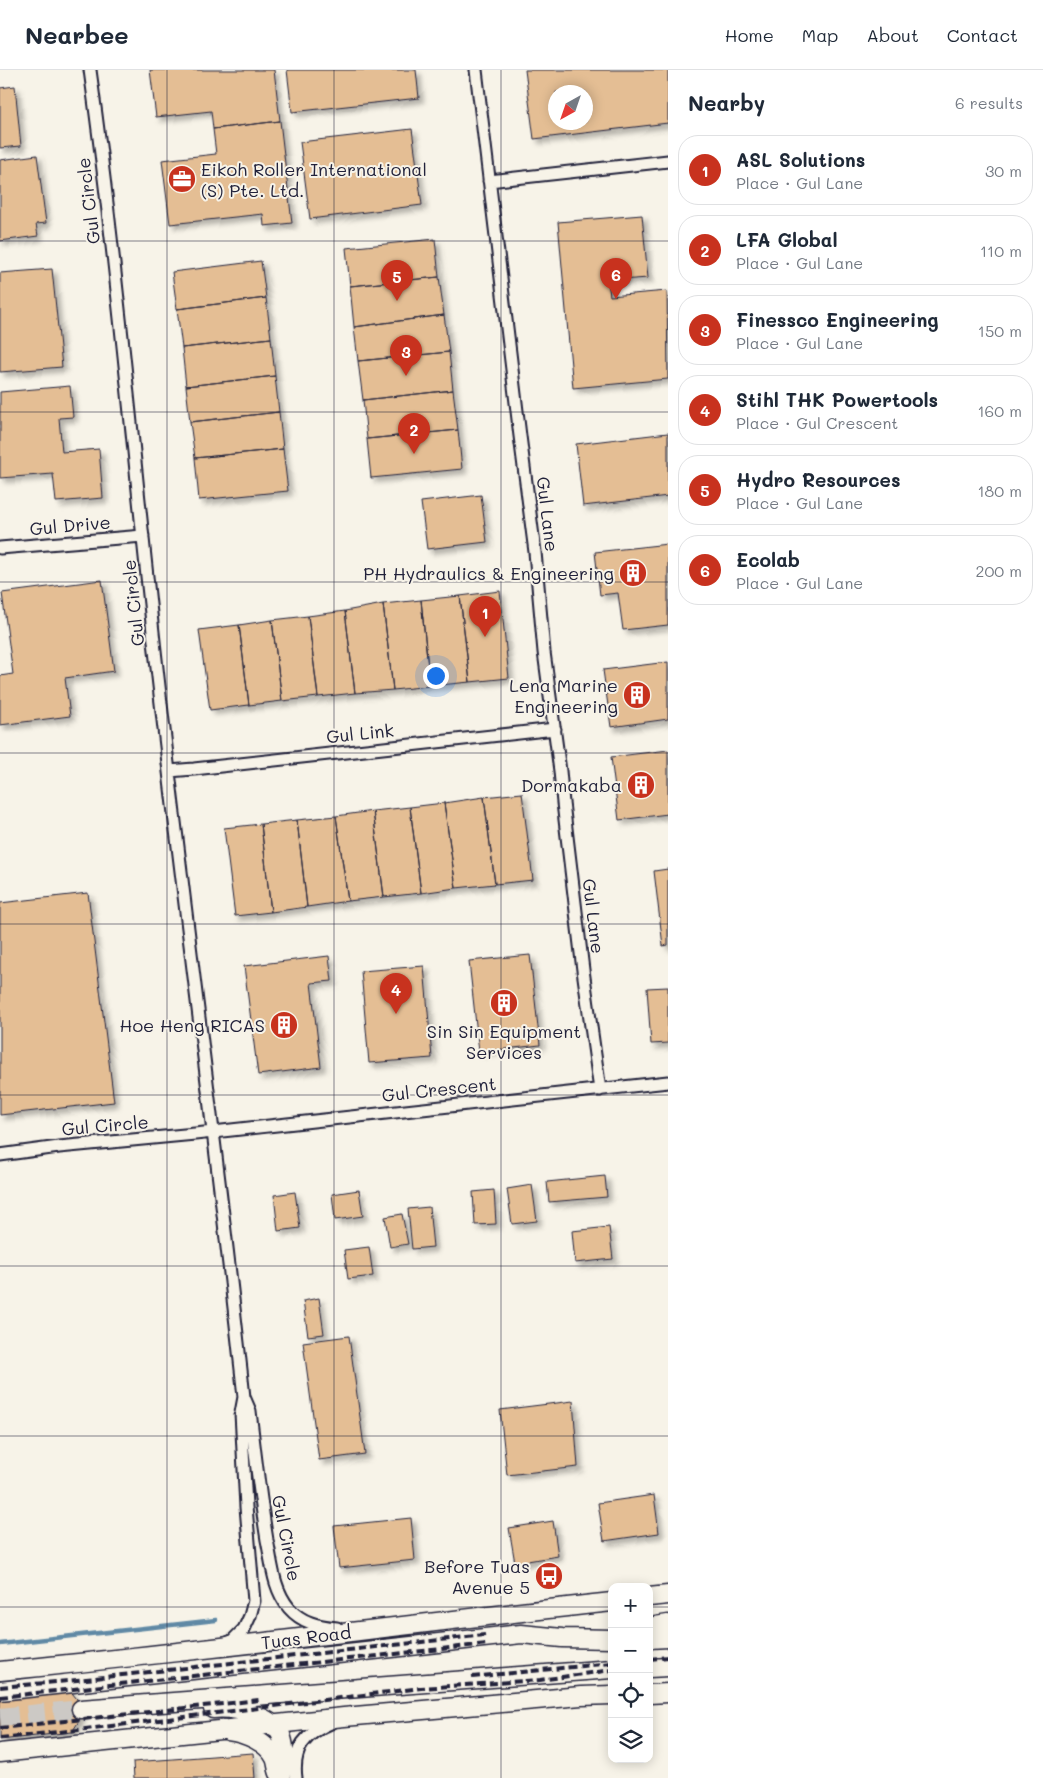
<!DOCTYPE html>
<meta charset="utf-8">
<style>
body{margin:0;font-family:Mali,sans-serif;background:#f6f6f7;color:#1f2937}
.controls{position:absolute;right:15px;bottom:15px;display:grid;overflow:hidden;border-radius:10px;box-shadow:0 2px 12px #0003}
.controls button{width:45px;height:45px;display:grid;place-items:center;padding:0;border:0;border-bottom:1px solid #e0e1e3;background:#fff;color:#1f2937;font:25px sans-serif}
.compass{position:absolute;left:548px;top:15px;width:45px;height:45px;border-radius:50%;background:#fff;box-shadow:0 2px 12px #0003;rotate:220deg}
.you{position:absolute;left:435px;top:605px;width:18px;height:18px;margin:-12px;border:4px solid #fff;border-radius:50%;background:#1a73e8;box-shadow:0 0 0 8px #1a73e833}
.badge{display:grid;place-items:center;width:32px;height:32px;border-radius:50%;background:#c8321e;color:#fff;font-size:16px;font-weight:700}
.pin{position:absolute;translate:-50% -41px;filter:drop-shadow(0 1px 2px #0008)}
.pin::after{content:'';position:absolute;top:26px;width:18px;height:15px;background:inherit;clip-path:polygon(0 0,100% 0,50% 100%)}
.list{margin:0;padding:0;list-style:none}
h2{display:flex;justify-content:space-between;align-items:center;height:65px;margin:0;padding:0 20px;font-size:21px}
h2 small{font-size:16px;font-weight:400;color:#747a83}
.list li{display:grid;grid-template-columns:32px 1fr auto;gap:15px;align-items:center;box-sizing:border-box;height:70px;margin:0 10px 10px;padding:0 10px;border:1px solid #e0e1e3;border-radius:20px}
.list b{display:block;font-size:19px;white-space:nowrap}
.list p{margin:0;font-size:16px;white-space:nowrap;color:#747a83}
.list em{font-size:16px;font-style:normal;color:#747a83}
.icon{flex:none;width:28px;height:28px;fill:none;stroke:currentColor;stroke-width:2;stroke-linecap:round;stroke-linejoin:round}
.map{position:relative;flex:none;width:668px;height:1708px;overflow:hidden}
header{display:flex;align-items:center;gap:30px;box-sizing:border-box;height:70px;padding:0 25px;background:#fff;border-bottom:1px solid #e0e1e3}
header strong{font-size:24px}
nav{display:flex;gap:28px;margin-inline-start:auto;font-size:18px}
main{display:flex}
aside{flex:1;background:#fff}
.map>svg:first-child{display:block}
.lines{fill:none;stroke-linecap:round;stroke-linejoin:round}
.stream{stroke:#6089a5;stroke-width:4.5}
.building{fill:#e4be94;stroke:#22223b;fill-rule:evenodd;filter:url(#shadow)}
.primary-tunnel{stroke:#ccc9c5;stroke-width:18;stroke-dasharray:18 9;stroke-linecap:butt}
.street-casing{stroke:#22223b;stroke-width:15}
.primary-casing{stroke:#22223b;stroke-width:21}
.street{stroke:#f7f3e8;stroke-width:11}
.primary{stroke:#f7f3e8;stroke-width:18}
.rail{stroke:#22223b;stroke-width:4;stroke-dasharray:8 4;stroke-linecap:butt}
.grid{fill:none;stroke:#22223b;stroke-width:1;stroke-opacity:0.55}
.labels{text-anchor:middle;dominant-baseline:central;stroke-width:4;stroke-linejoin:round;paint-order:stroke}
.poi-label{font-size:18px;fill:#22223b;stroke:#f7f3e8;text-anchor:end}
.street-label{font-size:18px;fill:#22223b;stroke:#f7f3e8}
</style>
<header>
<strong>Nearbee</strong>
<nav><a>Home</a><a>Map</a><a>About</a><a>Contact</a></nav>
</header>
<main>
<div class="map">
<svg width="668" height="1708" viewBox="0 0 668 1708">
<defs>
<filter id="shadow"><feDropShadow dx="4.5" dy="4.5" stdDeviation="2.5" flood-color="#0004"/></filter>
</defs>
<rect width="100%" height="100%" fill="#f7f3e8"/>
<filter id="ink" filterUnits="userSpaceOnUse"><feTurbulence type="fractalNoise" baseFrequency=".02" numOctaves="2"/><feDisplacementMap in="SourceGraphic" scale="10" xChannelSelector="R" yChannelSelector="G"/><feConvolveMatrix kernelMatrix="1 2 1 2 8 2 1 2 1" color-interpolation-filters="sRGB"/></filter>
<g filter="url(#ink)">
<g class="lines">
<path class="stream" d="M0 1574 216 1550"/>
</g>
<path class="building" d="M150 0H274L280 51 213 59 211 41 156 47Z
M287 0H416L419 28 292 42Z
M525 0H668V53L534 69ZM556 22H586V52H556Z
M15 16 21 76 0 78V18Z
M280 51 292 153 264 156 263 144 170 154 162 90 216 84 213 59Z
M412 59 422 135 310 149 300 72Z
M37 85 46 153 36 154 38 166 0 171V90Z
M642 145 648 208 608 211 610 226 667 221 668 309 573 318 558 152Z
M435 169 439 207 350 216 346 178Z
M261 191 266 228 177 239 172 202Z
M52 199 62 297 0 302V203Z
M439 207 444 245 354 257 350 216Z
M266 228 271 268 182 278 177 239Z
M444 245 449 282 358 291 354 257Z
M271 268 275 306 186 316 182 278Z
M449 282 453 320 363 330 358 291Z
M275 306 279 342 190 352 186 316Z
M70 316 73 347 59 348 62 382 99 379 103 428 56 432 53 404 0 408V322Z
M453 320 458 360 367 369 363 330Z
M279 342 283 379 195 388 190 352Z
M458 360 462 399 371 408 367 369Z
M668 363V426L583 436 576 374Z
M283 379 288 421 199 430 195 388Z
M481 425 487 472 427 479 421 432Z
M668 474V555L623 560 618 523 600 525 595 482Z
M102 510 114 601 65 608 70 646 0 655V606L13 604 2 523Z
M500 521 509 608 470 612 460 526Z
M460 526 470 612 430 616 421 530Z
M421 530 430 616 393 620 383 534Z
M383 534 393 620 355 623 345 541Z
M345 541 355 623 318 627 308 546Z
M308 546 318 627 282 631 272 550Z
M272 550 282 631 249 635 239 555Z
M239 555 249 635 210 640 199 560Z
M668 592V649L611 657 603 600Z
M668 680V744L619 750 611 687Z
M522 723 533 810 495 814 484 727Z
M484 727 495 814 456 818 444 733Z
M444 733 456 818 421 823 410 737Z
M410 737 421 823 384 827 373 741Z
M373 741 384 827 348 831 336 746Z
M336 746 348 831 307 837 297 750Z
M297 750 307 837 271 842 261 754Z
M261 754 271 842 235 846 224 758Z
M668 799V875L663 876 654 801Z
M88 823 114 1032 0 1045V833Z
M530 885 540 975 479 982 469 891Z
M329 886 332 911 311 913 321 997 258 1005 244 896Z
M424 896 432 988 369 993 361 901Z
M668 917V973L651 974 647 918Z
M605 1106 607 1127 549 1132 547 1112Z
M532 1115 537 1151 512 1154 507 1119Z
M359 1120 363 1146 335 1150 332 1124Z
M494 1120 496 1154 475 1155 473 1122Z
M295 1122 300 1158 278 1161 274 1125Z
M429 1137 433 1177 412 1179 408 1139Z
M402 1144 408 1174 390 1177 385 1147Z
M609 1157 613 1189 575 1193 572 1161Z
M369 1177 373 1206 348 1209 344 1180Z
M319 1228 324 1264 308 1266 303 1231Z
M349 1266 365 1384 319 1390 303 1272Z
M573 1331 578 1397 507 1405 500 1340Z
M654 1425 659 1463 604 1471 598 1433Z
M411 1448 415 1490 339 1498 334 1456Z
M553 1451 558 1486 515 1493 509 1458Z
M67 1617 77 1629 81 1639 79 1651 72 1662 0 1670V1624Z
M253 1683 255 1708H134L133 1692Z"/>
<g class="lines">
<path class="primary-tunnel" d="M0 1647 81 1639"/>
<defs>
<path id="street" d="M90 0C118 202 135 405 158 607 185 847 218 1086 244 1327L241 1343 246 1437 254 1531 250 1546 244 1559 232 1571 224 1574
M476 0 520 366 535 482 544 582 560 701 563 733 583 900 600 1020
M489 111 668 91
M0 478 143 466
M169 701 194 699 555 659
M0 1085 59 1077 195 1064 668 1012
M244 1327 250 1341C255 1384 260 1427 267 1470 272 1493 273 1519 289 1538 302 1553 318 1556 337 1558
M296 1708C292 1678 306 1663 333 1652"/>
<path id="primary" d="M649 1527 668 1525
M649 1557 668 1554
M649 1569 668 1568
M649 1598 668 1597
M0 1601C204 1581 408 1554 612 1532
M0 1621 521 1564 562 1568 612 1569
M649 1624 668 1623
M81 1639 612 1599
M213 1639C233 1637 276 1645 282 1668 286 1680 284 1697 281 1708
M228 1661C245 1663 267 1672 275 1688 277 1692 277 1699 279 1703
M0 1683 344 1647 581 1626 612 1625"/>
</defs>
<use href="#street" class="street-casing"/>
<use href="#primary" class="primary-casing"/>
<use href="#street" class="street"/>
<use href="#primary" class="primary"/>
<path class="rail" d="M649 1589 668 1587
M472 1607 612 1593
M0 1617 68 1611 485 1565
M0 1627 487 1574
M0 1658 259 1630
M0 1668 78 1660 421 1618 540 1610 612 1600"/>
</g>
</g>
<path class="grid" d="M167 0V1708M334 0V1708M501 0V1708M0 171H668M0 342H668M0 512H668M0 683H668M0 854H668M0 1025H668M0 1196H668M0 1366H668M0 1537H612M649 1537H668"/>
<defs>
<symbol id="office-disc" viewBox="-11 -11 22 22"><circle r="9.5" fill="#c8321e" stroke="#f7f3e8"/><path d="M-6-3h4V-5.5h4V-3h4V5H-6ZM-1-4.5V-3h2v-1.5ZM-6 0V1H6V0Z" fill="#fff"/></symbol>
<symbol id="building-disc" viewBox="-11 -11 22 22"><circle r="9.5" fill="#c8321e" stroke="#f7f3e8"/><path d="M-4-6H4V6H1V3H-1V6H-4ZM-2.5-4.3h1.7v1.8h-1.7ZM.8-4.3h1.7v1.8H.8ZM-2.5-1h1.7V.8h-1.7ZM.8-1h1.7V.8H.8Z" fill="#fff"/></symbol>
<symbol id="bus-disc" viewBox="-11 -11 22 22"><circle r="9.5" fill="#c8321e" stroke="#f7f3e8"/><path d="M-5-6H5V4H4V6H2V4H-2V6H-4V4H-5ZM-3.5-4V0h7V-4ZM-3.5 1.2v1.5H-2V1.2ZM2 1.2v1.5H3.5V1.2Z" fill="#fff"/></symbol>
</defs>
<g fill-rule="evenodd">
<use href="#office-disc" x="166" y="93" width="32" height="32"/>
<use href="#building-disc" x="617" y="487" width="32" height="32"/>
<use href="#building-disc" x="621" y="609" width="32" height="32"/>
<use href="#building-disc" x="625" y="699" width="32" height="32"/>
<use href="#building-disc" x="488" y="917" width="32" height="32"/>
<use href="#building-disc" x="268" y="939" width="32" height="32"/>
<use href="#bus-disc" x="533" y="1490" width="32" height="32"/>
</g>
<g class="labels">
<g class="poi-label">
<text x="201" y="99" text-anchor="start">Eikoh Roller International<tspan x="201" dy="21">(S) Pte. Ltd.</tspan></text>
<text x="614" y="503">PH Hydraulics &amp; Engineering</text>
<text x="618" y="615">Lena Marine<tspan x="618" dy="21">Engineering</tspan></text>
<text x="622" y="715">Dormakaba</text>
<text x="265" y="955">Hoe Heng RICAS</text>
<text x="504" y="961" text-anchor="middle">Sin Sin Equipment<tspan x="504" dy="21">Services</tspan></text>
<text x="530" y="1496">Before Tuas<tspan x="530" dy="21">Avenue 5</tspan></text>
</g>
<g class="street-label">
<text transform="translate(88 131) rotate(-97)">Gul Circle</text>
<text transform="translate(548 444) rotate(83)">Gul Lane</text>
<text transform="translate(70 455) rotate(-5)">Gul Drive</text>
<text transform="translate(133 533) rotate(-96)">Gul Circle</text>
<text transform="translate(360 663) rotate(-6)">Gul Link</text>
<text transform="translate(594 846) rotate(83)">Gul Lane</text>
<text transform="translate(439 1019) rotate(-6)">Gul Crescent</text>
<text transform="translate(105 1055) rotate(-5)">Gul Circle</text>
<text transform="translate(287 1468) rotate(79)">Gul Circle</text>
<text transform="translate(306 1567) rotate(-7)">Tuas Road</text>
</g>
</g>
</svg>
<div class="controls">
<button>+</button>
<button>−</button>
<button><svg class="icon" aria-label="locate" viewBox="0 0 24 24"><circle cx="12" cy="12" r="6"/><path d="M12 2v4M12 18v4M2 12h4M18 12h4"/></svg></button>
<button><svg class="icon" aria-label="layers" viewBox="0 0 24 24"><path d="M12 4l9 5-9 5-9-5zM3 14l9 5 9-5"/></svg></button>
</div>
<svg class="compass" viewBox="-18 -18 36 36"><path d="M0-13l5 13h-10z" fill="#e53935"/><path d="M0 13l5-13h-10z" fill="#747a83"/></svg>
<div class="you"></div>
<div class="pin badge" style="left:485px;top:567px">1</div>
<div class="pin badge" style="left:414px;top:384px">2</div>
<div class="pin badge" style="left:406px;top:306px">3</div>
<div class="pin badge" style="left:396px;top:944px">4</div>
<div class="pin badge" style="left:397px;top:231px">5</div>
<div class="pin badge" style="left:616px;top:229px">6</div>
</div>
<aside>
<h2>Nearby<small>6 results</small></h2>
<ul class="list">
<li><span class="badge">1</span><div><b>ASL Solutions</b><p>Place · Gul Lane</p></div><em>30 m</em></li>
<li><span class="badge">2</span><div><b>LFA Global</b><p>Place · Gul Lane</p></div><em>110 m</em></li>
<li><span class="badge">3</span><div><b>Finessco Engineering</b><p>Place · Gul Lane</p></div><em>150 m</em></li>
<li><span class="badge">4</span><div><b>Stihl THK Powertools</b><p>Place · Gul Crescent</p></div><em>160 m</em></li>
<li><span class="badge">5</span><div><b>Hydro Resources</b><p>Place · Gul Lane</p></div><em>180 m</em></li>
<li><span class="badge">6</span><div><b>Ecolab</b><p>Place · Gul Lane</p></div><em>200 m</em></li>
</ul>
</aside>
</main>
